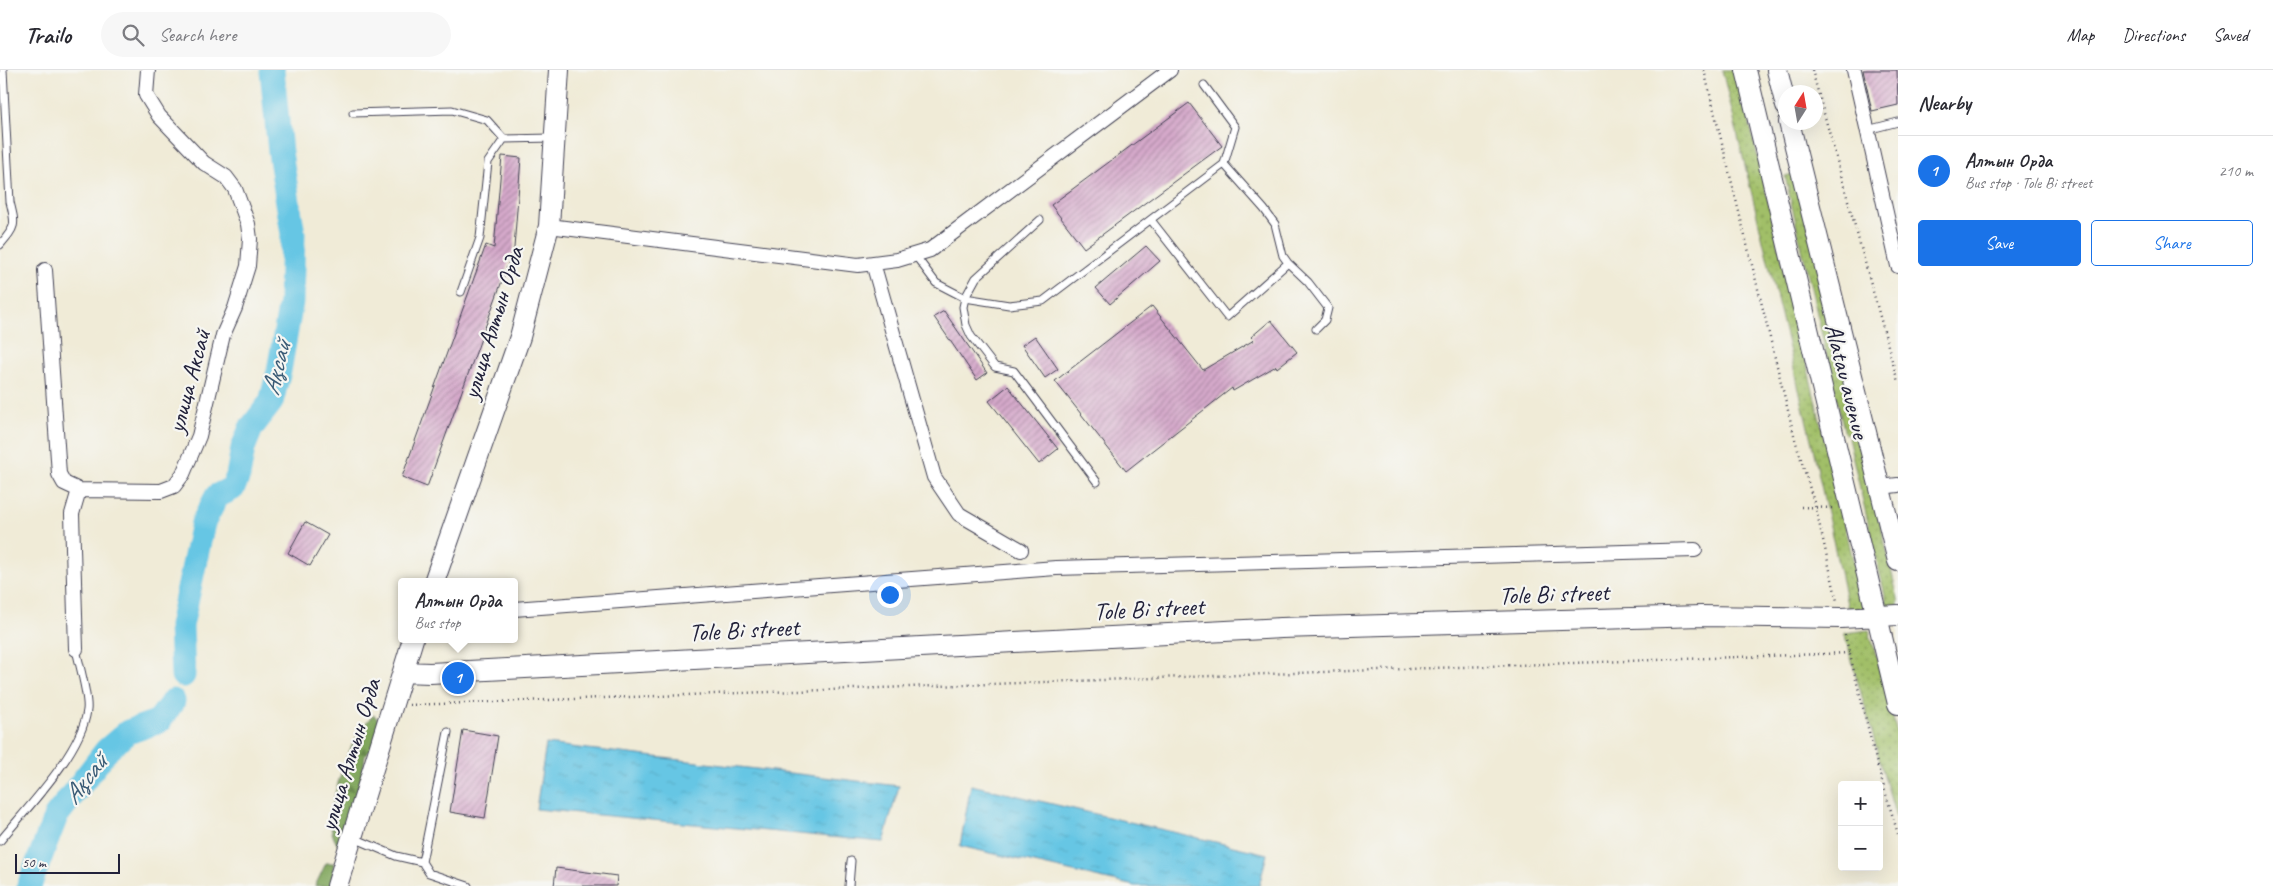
<!DOCTYPE html>
<meta charset="utf-8">
<style>
body{margin:0;font-family:Caveat,sans-serif;background:#f7f7f7;color:#2b2b33}
.controls{position:absolute;right:15px;bottom:15px;display:grid;overflow:hidden;border-radius:5px;box-shadow:0 5px 20px #0002}
.controls button{width:45px;height:45px;display:grid;place-items:center;padding:0;border:0;border-bottom:1px solid #e1e1e2;background:#fff;color:#2b2b33;font:25px sans-serif}
.compass{position:absolute;left:1778px;top:15px;width:45px;height:45px;border-radius:50%;background:#fff;box-shadow:0 5px 20px #0002;rotate:11deg}
.scale{position:absolute;left:15px;bottom:12px;width:105px;box-sizing:border-box;padding-left:5px;border:2px solid #22223b;border-top:0;font-size:14px;line-height:18px;white-space:nowrap;color:#22223b;-webkit-text-stroke:4px #f6f6f2;paint-order:stroke}
.you{position:absolute;left:889px;top:524px;width:18px;height:18px;margin:-12px;border:4px solid #fff;border-radius:50%;background:#1a73e8;box-shadow:0 0 0 8px #1a73e833}
.badge{display:grid;place-items:center;width:32px;height:32px;border-radius:50%;background:#1a73e8;color:#fff;font-size:16px;font-weight:700}
.pin{position:absolute;translate:-50% -50%;border:2px solid #fff;box-shadow:0 1px 5px #0006}
.popup{position:absolute;left:398px;top:508px;width:120px;height:65px;box-sizing:border-box;display:grid;place-content:center;border-radius:5px;background:#fff;filter:drop-shadow(0 1px 4px #0005);font-size:16px;white-space:nowrap;color:#7c7c81}
.popup b{font-size:19px;color:#2b2b33}
.popup::after{content:'';position:absolute;left:50%;top:100%;margin-left:-10px;border:10px solid transparent;border-top-color:#fff}
.list{margin:0;padding:0;list-style:none}
h2{display:flex;justify-content:space-between;align-items:center;height:65px;margin:0;padding:0 20px;font-size:21px}
h2 small{font-size:16px;font-weight:400;color:#7c7c81}
.list li{display:grid;grid-template-columns:32px 1fr auto;gap:15px;align-items:center;box-sizing:border-box;height:70px;padding:0 20px;border-top:1px solid #e1e1e2}
.list b{display:block;font-size:19px;white-space:nowrap}
.list p{margin:0;font-size:16px;white-space:nowrap;color:#7c7c81}
.list em{font-size:16px;font-style:normal;color:#7c7c81}
.actions{display:flex;gap:10px;padding:15px 20px}
.actions a{flex:1;padding:11px 0;border:1px solid #1a73e8;border-radius:5px;text-align:center;font-size:18px;color:#1a73e8}
.actions .main{background:#1a73e8;color:#fff}
.icon{flex:none;width:28px;height:28px;fill:none;stroke:currentColor;stroke-width:2;stroke-linecap:round;stroke-linejoin:round}
.map{position:relative;flex:none;width:1898px;height:816px;overflow:hidden}
header{display:flex;align-items:center;gap:30px;box-sizing:border-box;height:70px;padding:0 25px;background:#fff;border-bottom:1px solid #e1e1e2}
header strong{font-size:24px}
nav{display:flex;gap:28px;margin-inline-start:auto;font-size:18px}
.search{width:350px;height:45px;background:#f7f7f7;display:flex;align-items:center;gap:12px;box-sizing:border-box;padding:0 18px;border-radius:28px;color:#7c7c81;font-size:19px}
main{display:flex}
aside{flex:1;background:#fff}
.map>svg:first-child{display:block}
.grass{fill:url(#grass-dots);stroke:#627051}
.forest{fill:url(#forest-firs);stroke:#51644c}
.water{fill:url(#water-ripples);stroke:#447490}
.lines{fill:none;stroke-linecap:round;stroke-linejoin:round}
.river{stroke:#66c6e4;stroke-width:25}
.building{fill:url(#building-hatch)}
.lane-casing{stroke:#414052;stroke-width:9}
.street-casing{stroke:#414052;stroke-width:16}
.secondary-casing{stroke:#414052;stroke-width:22}
.path{stroke:#414052;stroke-width:2.5;stroke-dasharray:1 4;stroke-linecap:butt}
.lane{stroke:#fff;stroke-width:7}
.street{stroke:#fff;stroke-width:14}
.secondary{stroke:#fff;stroke-width:20}
.labels{text-anchor:middle;dominant-baseline:central;stroke-width:4.5;stroke-linejoin:round;paint-order:stroke}
.street-label{font-size:25px;fill:#22223b;stroke:#f6f6f2}
.water-label{font-size:26px;font-style:italic;fill:#3a5b76;stroke:#f6f6f2}
</style>
<header>
<strong>Trailo</strong>
<div class="search"><svg class="icon" aria-label="search" viewBox="0 0 24 24"><circle cx="10" cy="10" r="6"/><path d="M15 15l6 6"/></svg>Search here</div>
<nav><a>Map</a><a>Directions</a><a>Saved</a></nav>
</header>
<main>
<div class="map">
<svg width="1898" height="816" viewBox="0 0 1898 816">
<defs>
<pattern id="grass-dots" width="8" height="8" patternUnits="userSpaceOnUse" patternTransform="scale(1.25)"><rect width="8" height="8" fill="#a1bf67"/><path d="M2 2h.1M6 6h.1" fill="none" stroke="#839b56" stroke-width="1.8" stroke-linecap="round"/></pattern>
<pattern id="forest-firs" width="22" height="20" patternUnits="userSpaceOnUse" patternTransform="scale(1.25)"><rect width="22" height="20" fill="#80a65c"/><path d="M5 1l3.5 6h-7zM16 11l3.5 6h-7z" fill="#68874d"/></pattern>
<pattern id="water-ripples" width="26" height="14" patternUnits="userSpaceOnUse" patternTransform="scale(1.25)"><rect width="26" height="14" fill="#66c6e4"/><path d="M2 4q2-2 4 0t4 0M15 11q2-2 4 0t4 0" fill="none" stroke="#58aac4"/></pattern>
<pattern id="building-hatch" width="6" height="6" patternUnits="userSpaceOnUse" patternTransform="scale(1.25)"><rect width="6" height="6" fill="#d5a9ca"/><path d="M-1 1l2-2M0 6l6-6M5 7l2-2" fill="none" stroke="#ac89a5"/></pattern>
</defs>
<rect width="100%" height="100%" fill="#f6f6f2"/>
<filter id="ink" filterUnits="userSpaceOnUse"><feTurbulence type="fractalNoise" baseFrequency=".02" numOctaves="2"/><feDisplacementMap in="SourceGraphic" scale="10" xChannelSelector="R" yChannelSelector="G"/><feConvolveMatrix kernelMatrix="1 2 1 2 8 2 1 2 1" color-interpolation-filters="sRGB"/></filter>
<filter id="wash" filterUnits="userSpaceOnUse"><feTurbulence type="fractalNoise" baseFrequency=".0096" numOctaves="4" result="noise"/><feDisplacementMap in="SourceGraphic" scale="20" xChannelSelector="R" yChannelSelector="G"/><feGaussianBlur stdDeviation="1.12" result="paint"/><feColorMatrix in="noise" values="0 0 0 0 0 0 0 0 0 0 0 0 0 0 0 0 0 1.4 0 .05"/><feComposite in="paint" operator="in"/></filter>
<g filter="url(#wash)">
<rect width="100%" height="100%" fill="#f0ebd7"/>
<path class="grass" d="M1722 0H1737L1865 540 1848 539 1813 378Z
M1795 103 1859 361 1845 364 1785 106Z
M1860 366 1898 529V535L1888 538 1848 367Z
M1869 560 1898 666V755L1844 563Z"/>
<path class="forest" d="M374 645 381 653 374 677 365 686 363 703 342 779C333 772 330 759 331 748 333 720 352 661 374 645Z
M326 793H334L332 816H315Z"/>
<path class="water" d="M546 674 899 716 883 772 536 739Z
M971 715 1267 784 1259 816H1135L960 776Z"/>
<g class="lines">
<path class="river" d="M183 605 181 556 203 453 217 426 233 418 238 406 243 378 251 358 271 332 279 301 291 232 293 164 280 82 272 0
M29 816 56 746 107 680 128 662 159 651 173 631"/>
</g>
<g id="blocks">
<path class="building" d="M1863 0H1897L1898 35 1872 41Z
M1189 33 1222 76 1084 178 1051 135Z
M502 86 521 88 514 178 427 417 402 407 486 175 494 178Z
M1146 176 1160 191 1110 234 1096 218Z
M1152 236 1203 300 1254 270 1251 267 1271 250 1297 282 1277 298 1276 296 1233 321 1232 318 1126 401 1055 311Z
M944 241 987 303 977 310 934 247Z
M1035 266 1058 299 1045 308 1022 275Z
M1008 316 1058 379 1039 394 989 331Z
M305 452 328 465 310 496 288 483Z
M463 660 498 666 485 748 450 742Z
M556 798 617 806 616 816H554Z"/>
</g>
</g>
<g filter="url(#ink)">
<use href="#blocks" fill-opacity="0" stroke="#414052" stroke-width="1"/>
<g class="lines">
<defs>
<path id="lane" d="M1204 15 1235 57 1224 94
M353 43 452 40 487 50 504 69 553 68
M1867 60 1898 52
M1040 150 976 208 965 228 963 237 966 255 971 266 995 297 1014 301 1097 412
M1151 150 1227 247 1288 193
M0 175C16 156 16 156 10 132L3 0
M915 185 936 213 965 228 1009 235 1043 231 1224 94 1264 139 1275 154 1283 186 1288 193 1308 212 1328 238 1325 250 1316 259
M461 222 480 168 488 92 504 69
M448 662 422 792 429 803 468 816
M354 768 396 786 422 792
M0 771C27 738 82 682 87 640 89 627 79 594 76 579
M849 816 851 791"/>
<path id="street" d="M1854 0 1898 196
M549 156 858 195 897 190 930 180 1170 0
M873 193 934 407 959 444 1021 480
M45 200 59 404 64 413 79 420
M1880 417 1898 415
M514 539 1056 498 1695 480
M76 579 72 444 79 420 161 421 174 416 183 404 199 366 223 265 235 238 248 196 250 169 248 154 235 119 226 107 204 93 159 46 146 25 148 0"/>
<path id="secondary" d="M1746 0 1898 634
M1777 0 1786 36
M1789 52 1898 491
M434 512 520 267 549 156 559 0
M403 602 430 603 1281 558 1701 546 1841 548 1898 545
M337 816 413 569"/>
</defs>
<use href="#lane" class="lane-casing"/>
<use href="#street" class="street-casing"/>
<use href="#secondary" class="secondary-casing"/>
<path class="path" d="M1704 0 1795 369 1816 439 1837 531
M1812 0 1898 312
M1801 437 1834 438
M1845 565 1878 698 1898 764
M409 635 1849 583"/>
<use href="#lane" class="lane"/>
<use href="#street" class="street"/>
<use href="#secondary" class="secondary"/>
</g>
</g>
<g class="labels">
<g class="street-label">
<text transform="translate(493 253) rotate(-73)">улица Алтын Орда</text>
<text transform="translate(189 311) rotate(-75)">улица Аксай</text>
<text transform="translate(1847 311) rotate(76)">Alatau avenue</text>
<text transform="translate(1554 524) rotate(-2)">Tole Bi street</text>
<text transform="translate(1149 539) rotate(-3)">Tole Bi street</text>
<text transform="translate(744 560) rotate(-3)">Tole Bi street</text>
<text transform="translate(350 685) rotate(-73)">улица Алтын Орда</text>
</g>
<g class="water-label">
<text transform="translate(276 298) rotate(-76)">Ақсай</text>
<text transform="translate(85 709) rotate(-52)">Ақсай</text>
</g>
</g>
</svg>
<div class="controls">
<button>+</button>
<button>−</button>
</div>
<svg class="compass" viewBox="-18 -18 36 36"><path d="M0-13l5 13h-10z" fill="#e53935"/><path d="M0 13l5-13h-10z" fill="#7c7c81"/></svg>
<div class="scale">50 m</div>
<div class="you"></div>
<div class="pin badge" style="left:458px;top:608px">1</div>
<div class="popup"><b>Алтын Орда</b>Bus stop</div>
</div>
<aside>
<h2>Nearby<small></small></h2>
<ul class="list">
<li><span class="badge">1</span><div><b>Алтын Орда</b><p>Bus stop · Tole Bi street</p></div><em>210 m</em></li>
</ul>
<div class="actions"><a class="main">Save</a><a>Share</a></div>
</aside>
</main>
